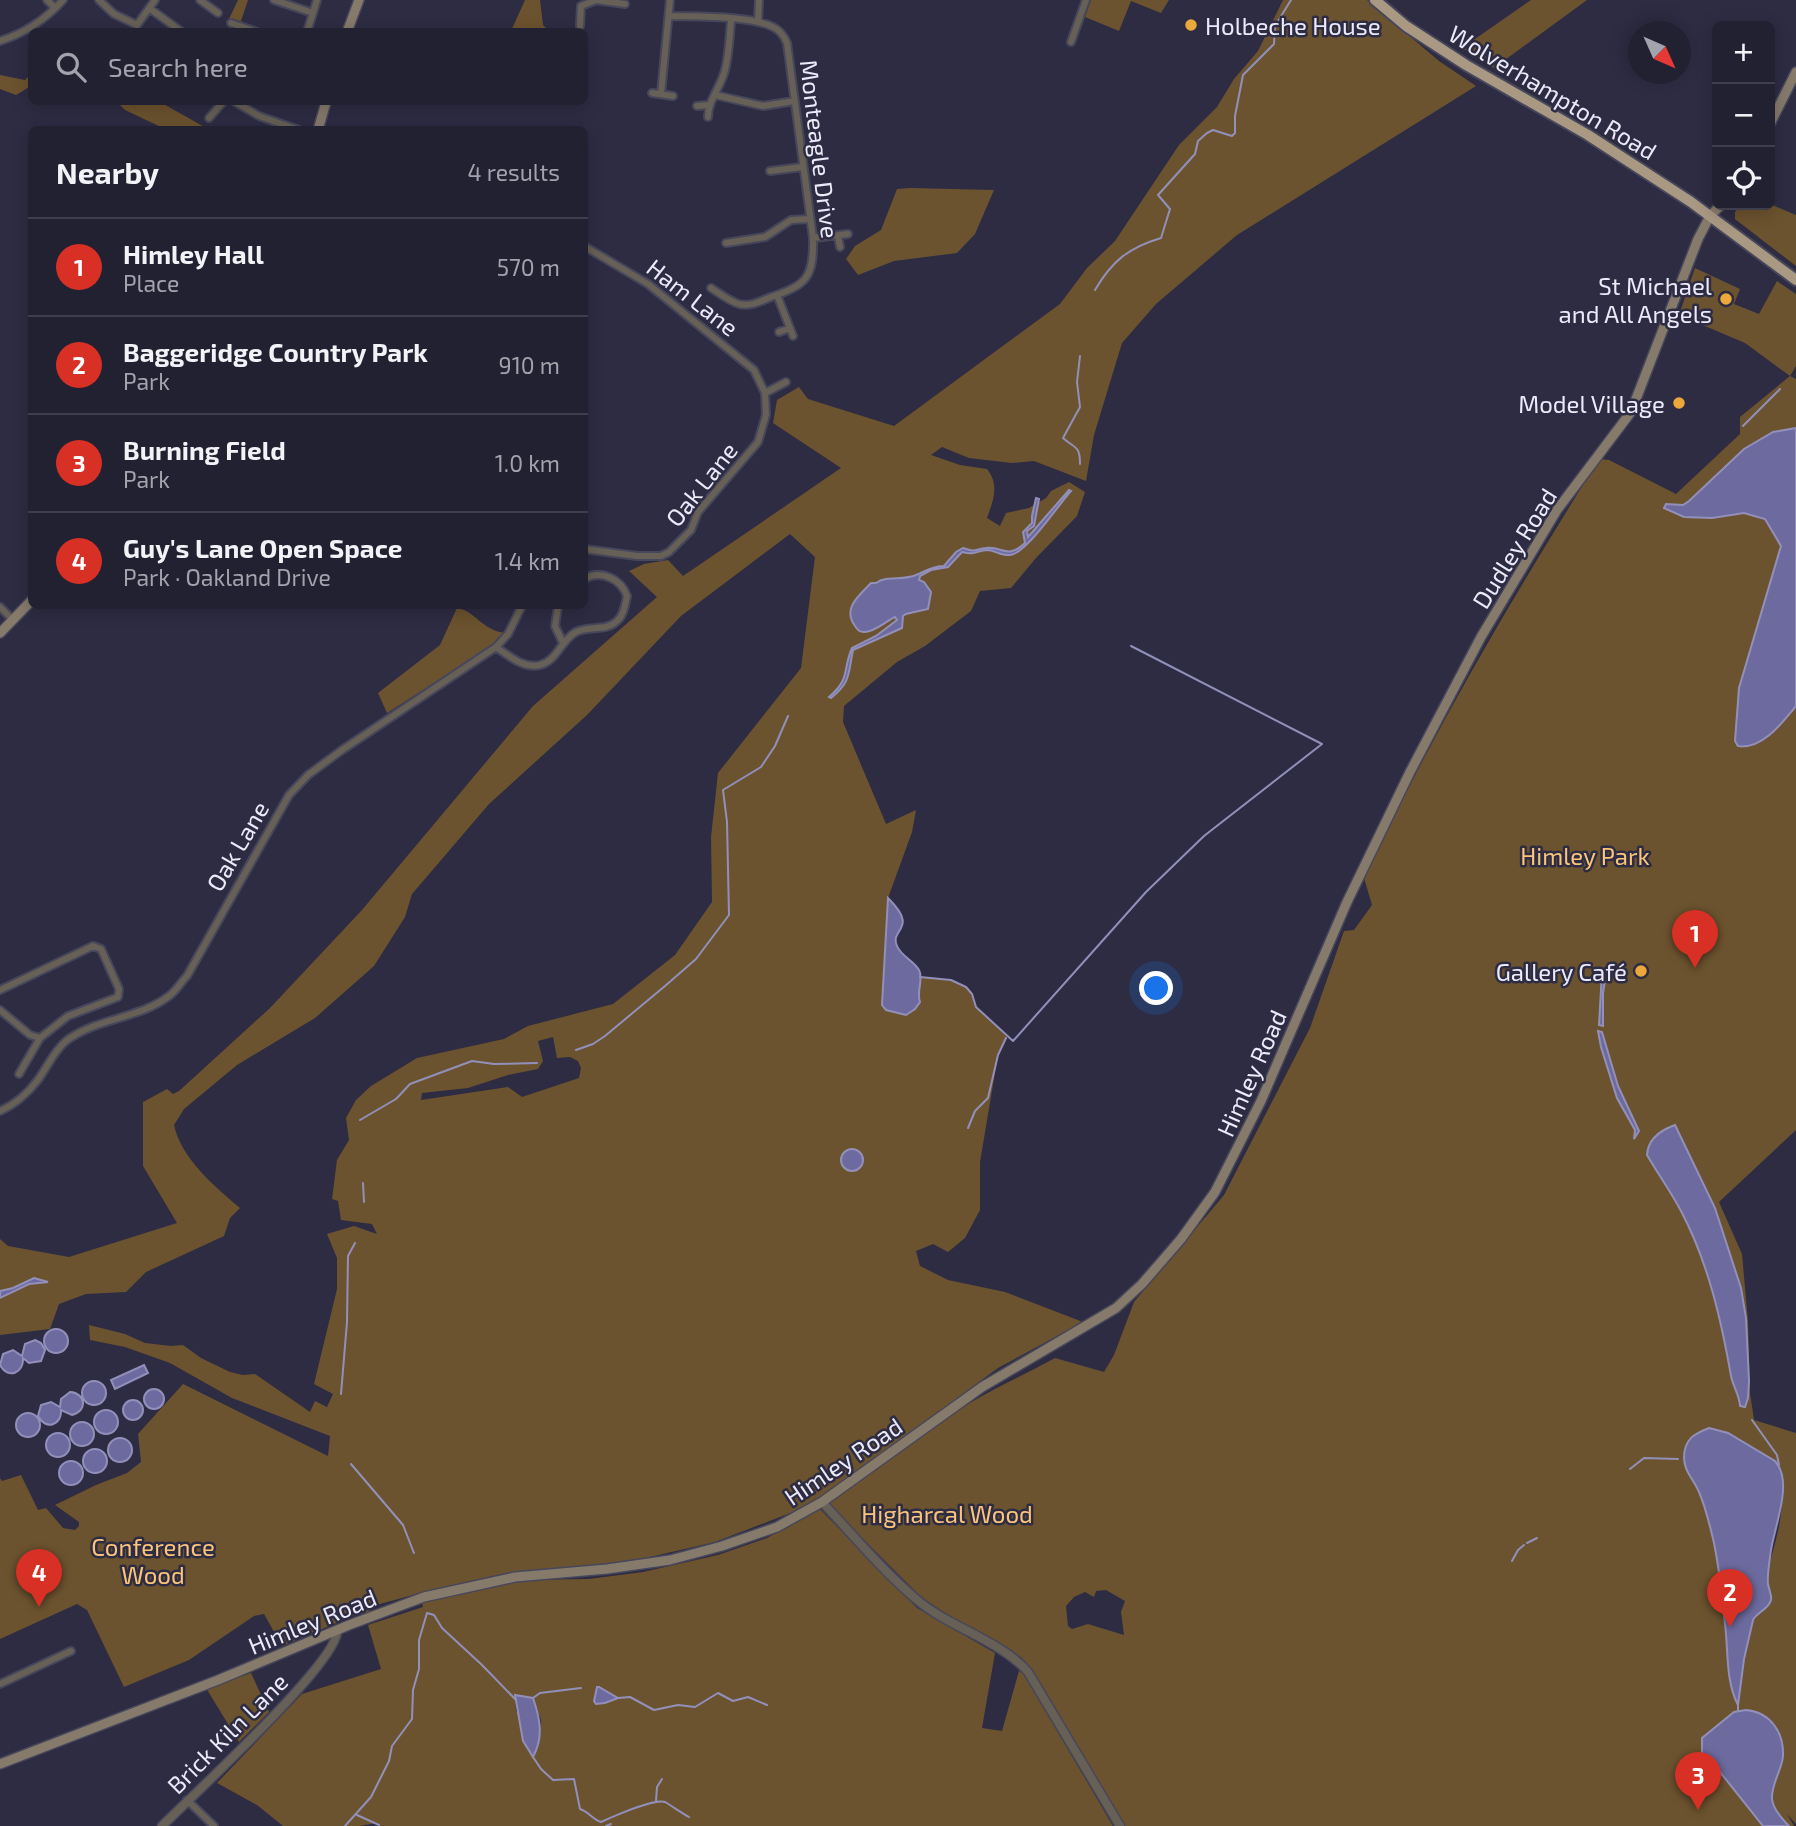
<!DOCTYPE html>
<meta charset="utf-8">
<style>
body{margin:0;font-family:"Exo 2",sans-serif;background:#2e2e3e;color:#f1f3f6}
.controls{position:absolute;right:21px;top:21px;display:grid;overflow:hidden;border-radius:10px;box-shadow:0 4px 18px #0003}
.controls button{width:63px;height:63px;display:grid;place-items:center;padding:0;border:0;border-bottom:2px solid #3f3e4d;background:#222132;color:#f1f3f6;font:35px sans-serif}
.compass{position:absolute;left:1628px;top:21px;width:63px;height:63px;border-radius:50%;background:#222132;box-shadow:0 4px 18px #0003;rotate:135deg}
.you{position:absolute;left:1157px;top:989px;width:24px;height:24px;margin:-18px;border:5px solid #fff;border-radius:50%;background:#1a73e8;box-shadow:0 0 0 10px #1a73e833}
.badge{display:grid;place-items:center;width:46px;height:46px;border-radius:50%;background:#d93025;color:#fff;font-size:23px;font-weight:700}
.pin{position:absolute;translate:-50% -58px;filter:drop-shadow(0 2px 4px #0008)}
.pin::after{content:'';position:absolute;top:37px;width:24px;height:21px;background:inherit;clip-path:polygon(0 0,100% 0,50% 100%)}
.list{margin:0;padding:0;list-style:none}
h2{display:flex;justify-content:space-between;align-items:center;height:91px;margin:0;padding:0 28px;font-size:30px}
h2 small{font-size:23px;font-weight:400;color:#a2a3ac}
.list li{display:grid;grid-template-columns:46px 1fr auto;gap:21px;align-items:center;box-sizing:border-box;height:98px;padding:0 28px;border-top:2px solid #3f3e4d}
.list b{display:block;font-size:26px;white-space:nowrap}
.list p{margin:0;font-size:23px;white-space:nowrap;color:#a2a3ac}
.list em{font-size:23px;font-style:normal;color:#a2a3ac}
.icon{flex:none;width:38px;height:38px;fill:none;stroke:currentColor;stroke-width:2;stroke-linecap:round;stroke-linejoin:round}
.map{position:relative;flex:none;width:1796px;height:1826px;overflow:hidden}
.search{position:absolute;background:#222132;box-shadow:0 4px 18px #0003;left:28px;top:28px;width:560px;height:77px;display:flex;align-items:center;gap:18px;box-sizing:border-box;padding:0 24px;border-radius:10px;color:#a2a3ac;font-size:26px}
.panel{position:absolute;background:#222132;box-shadow:0 4px 18px #0003;left:28px;top:126px;width:560px;height:483px;border-radius:10px}
.map>svg:first-child{display:block}
.green{fill:#6c532f;fill-rule:evenodd}
.water{fill:#6d6a9f;stroke:#9290ba;stroke-width:2}
.lines{fill:none;stroke-linecap:round;stroke-linejoin:round}
.stream{stroke:#9290ba;stroke-width:2}
.minor-casing{stroke:#47475c;stroke-width:10}
.tertiary-casing{stroke:#47475c;stroke-width:11}
.secondary-casing{stroke:#47475c;stroke-width:12}
.trunk-casing{stroke:#47475c;stroke-width:14}
.minor{stroke:#676056;stroke-width:6}
.tertiary{stroke:#676056;stroke-width:8}
.secondary{stroke:#867a6b;stroke-width:9}
.trunk{stroke:#a99882;stroke-width:10}
.poi-dot{fill:#eda83c;stroke:#2d2c43;stroke-width:2.5}
.labels{text-anchor:middle;dominant-baseline:central;stroke-width:5;stroke-linejoin:round;paint-order:stroke}
.poi-label{font-size:24px;fill:#eaeaf9;stroke:#2d2c43;text-anchor:end}
.street-label{font-size:24px;fill:#eaeaf9;stroke:#2d2c43}
.park-label{font-size:24px;fill:#fbc479;stroke:#2d2c43}
</style>
<div class="map">
<svg width="1796" height="1826" viewBox="0 0 1796 1826">
<rect width="100%" height="100%" fill="#2d2c43"/>
<path class="green" d="M238 0H248L240 24 228 21Z
M525 0H540L543 25 549 31H511Z
M1091 0H1169L1161 13 1131 1 1119 31 1085 17Z
M1283 0H1367L1439 61 1476 86 1237 235 1156 304 1122 343 1094 435 1086 481 1034 461 1012 463 969 458 942 447 931 455 960 465 987 469C1000 485 993 501 987 518L1000 526 1006 513 1029 508 1046 498 1051 491 1069 482 1085 492 1077 516 1036 558 1011 588 980 591 971 611 925 646 897 662 844 706 843 722 886 824 916 810 912 832 888 898 882 1005 918 996 920 977 951 980 969 989 976 1007 1007 1037 998 1055 980 1162V1210L965 1238 948 1252 933 1244 916 1251 920 1266 948 1280 1005 1292 1083 1322 998 1368 829 1493 793 1512 715 1542 650 1557 596 1566 493 1576 431 1590 380 1604 365 1615H355L282 1646 264 1614 254 1616 189 1660 124 1687 87 1610 77 1604 0 1639V1478L2 1481 21 1475 38 1510 46 1508 63 1528 75 1530 79 1526V1522L55 1505 96 1485 127 1473 141 1462 138 1434 183 1384 328 1456 330 1436 232 1398 170 1363 125 1347 90 1340 89 1325 125 1334 145 1343 171 1346 183 1345 201 1358 230 1372 243 1375 255 1374 310 1412 315 1401 327 1407 333 1394 314 1384 337 1289V1258L327 1234 354 1226 377 1234 372 1224 341 1220 338 1201 332 1199 337 1160 349 1140 346 1118 356 1100 371 1086 417 1058 504 1039 528 1026 613 1004 675 955 712 902 711 837 718 773 801 668 815 557 790 534 681 616 587 715 489 804 412 894 405 917 374 966 315 1018 237 1065 184 1109 174 1125C181 1158 215 1187 240 1208L230 1218 224 1236 146 1272 126 1292 86 1294 59 1304 50 1329 0 1335V1239L8 1246 69 1257 177 1223 143 1166V1102L167 1089 173 1094 179 1091 270 1008 362 910 533 706 657 597 629 571 644 564 668 560 683 576 841 468 773 423 777 400 799 387 808 399 894 426 1060 304 1087 268 1115 241 1179 145 1217 107 1234 79 1258 51ZM553 1037 557 1058 570 1057 578 1061 581 1068 579 1078 522 1097 508 1087 421 1100 422 1093 468 1088 508 1075 538 1069 543 1061 538 1041Z
M1531 0H1587L1494 68 1462 48Z
M31 74V86L16 95 0 89V75L25 80Z
M117 102H160L208 129H165L125 110Z
M897 189 910 188 994 190 975 234 957 253 894 261 858 275 846 259 855 246 881 230Z
M1770 204 1796 215V266L1735 219V212L1740 205Z
M1695 268 1740 289 1734 304 1759 314 1777 281 1796 294V366L1790 376 1796 379V428L1773 433 1744 449 1689 501 1683 505 1673 504 1684 517 1712 518 1744 513 1765 519 1781 546 1739 688 1735 741 1782 722 1796 706V1130L1719 1202 1742 1254 1748 1321 1750 1393 1754 1420 1796 1433V1824L1787 1814 1794 1826H1125L1041 1684 1021 1657 968 1628 921 1597 828 1504C881 1465 934 1421 993 1390 1014 1379 1035 1369 1055 1358L1104 1372 1114 1355 1134 1302 1224 1195 1310 1028 1344 931 1354 930 1372 905 1364 878C1429 740 1505 610 1586 480L1601 459 1609 460 1676 494 1740 434V417L1790 376 1745 343 1679 315ZM1777 1472C1788 1498 1778 1534 1770 1561ZM1106 1590 1125 1601 1121 1612 1124 1635 1088 1624 1072 1629 1068 1626 1066 1606 1074 1597 1085 1592 1094 1597 1096 1591Z
M457 608C475 611 481 629 504 633L490 647 387 713 378 693 440 645Z
M820 1509 917 1608 995 1653 982 1728 1002 1731 1019 1671 1023 1673 1113 1826H380L376 1823 360 1826H283L257 1805 217 1783 302 1694 381 1669 368 1625 423 1607 422 1603 519 1580 589 1579 643 1572 718 1555 767 1538ZM515 1696 533 1698 541 1720 540 1731 516 1711Z
M251 1673 269 1712 239 1742 206 1688Z"/>
<path class="water" d="M1796 428V706C1782 723 1762 750 1738 746L1735 741 1739 688 1781 546 1765 519 1744 513 1712 518 1684 517 1664 508 1666 504 1683 505 1689 501 1744 449 1773 432Z
M1069 490 1071 491C1058 505 1027 553 1010 555 1002 556 996 551 988 550 976 550 977 556 962 552L948 567 931 570 920 576 919 580 924 582 931 592 928 609 906 614 903 616 902 628 853 650C848 674 851 682 831 698L829 697C851 678 842 671 852 648L876 636 897 620 895 617C886 621 875 632 864 632 859 632 858 630 855 626 842 608 859 596 871 583H876C887 575 903 581 916 575 926 571 932 566 944 566L956 552 963 548C979 553 973 549 986 548 1004 546 1006 560 1025 543L1023 532 1032 523V516L1036 498 1039 499 1034 526 1027 531 1028 537Z
M888 898C920 930 889 928 897 946 901 956 914 961 919 970 924 978 916 992 920 1002L915 1009 906 1015 886 1010 882 1005Z
M1602 972 1606 974 1603 993V1026L1599 1025Z
M1598 1031 1602 1032 1618 1086 1639 1131 1634 1139 1635 1130 1617 1098 1601 1047Z
M1675 1125 1715 1208 1741 1288 1746 1318 1749 1381 1748 1398 1745 1407 1740 1406C1740 1397 1733 1386 1731 1376 1721 1319 1708 1262 1681 1211 1671 1192 1658 1174 1647 1155 1648 1138 1661 1130 1675 1125Z
M841 1160a11 11 0 1 1 22 0a11 11 0 1 1-22 0Z
M34 1278 48 1282 29 1284 0 1298V1291L13 1288Z
M44 1341a12 12 0 1 1 24 0a12 12 0 1 1-24 0Z
M35 1340 41 1343 45 1350 41 1361 29 1363 23 1358C24 1373 8 1380 0 1365L3 1354 13 1350 22 1356 25 1344Z
M144 1365 148 1373 115 1389 111 1380Z
M82 1393a12 12 0 1 1 24 0a12 12 0 1 1-24 0Z
M144 1399a10 10 0 1 1 20 0a10 10 0 1 1-20 0Z
M70 1392C86 1393 88 1411 72 1415L61 1410C62 1425 46 1431 38 1416L41 1405 51 1402 60 1407 61 1399Z
M123 1410a10 10 0 1 1 20 0a10 10 0 1 1-20 0Z
M94 1422a12 12 0 1 1 24 0a12 12 0 1 1-24 0Z
M16 1425a12 12 0 1 1 24 0a12 12 0 1 1-24 0Z
M70 1434a12 12 0 1 1 24 0a12 12 0 1 1-24 0Z
M1709 1428 1728 1433 1775 1461C1795 1483 1772 1531 1770 1557 1769 1565 1767 1577 1768 1584 1769 1590 1772 1595 1771 1600 1769 1609 1757 1612 1753 1620L1744 1659 1738 1705C1727 1684 1728 1659 1726 1634 1723 1604 1720 1572 1714 1543 1710 1526 1706 1508 1699 1492 1694 1480 1684 1471 1684 1458 1684 1439 1694 1434 1709 1428Z
M46 1445a12 12 0 1 1 24 0a12 12 0 1 1-24 0Z
M108 1450a12 12 0 1 1 24 0a12 12 0 1 1-24 0Z
M83 1461a12 12 0 1 1 24 0a12 12 0 1 1-24 0Z
M59 1473a12 12 0 1 1 24 0a12 12 0 1 1-24 0Z
M597 1687H599L618 1698 605 1703 596 1704 594 1701Z
M515 1695 533 1698C540 1718 544 1737 533 1757L523 1741Z
M1746 1710C1770 1712 1784 1732 1783 1756 1782 1770 1771 1784 1772 1799 1773 1809 1782 1819 1789 1826H1763L1712 1762 1702 1760V1738L1734 1712Z"/>
<g class="lines">
<path class="stream" d="M1095 290C1112 261 1128 248 1161 238L1170 209 1158 195 1195 154 1198 141 1207 133 1213 130 1232 136 1235 133V116L1243 75 1274 44 1275 26 1291 0
M1743 426 1780 389
M1080 464C1080 445 1075 449 1063 438L1080 407 1077 382 1080 356
M920 977 951 980 966 987 972 994 976 1007 1013 1041 1146 892 1204 836 1322 744 1131 646
M576 1050 593 1044 605 1036 665 986 696 959 729 915 727 822 723 790 761 767 775 746 788 716
M360 1120 396 1099 410 1084 472 1061 494 1064 537 1063
M968 1128 975 1111 988 1098 998 1055 1006 1038
M363 1183 364 1202
M341 1394 347 1322 348 1256 355 1243
M1752 1420 1777 1455 1779 1465
M351 1464 403 1525 414 1553
M1630 1469 1644 1458 1678 1459
M1527 1543 1537 1538
M1512 1561 1518 1550 1524 1545
M533 1698 540 1693 581 1688
M618 1698 630 1697 654 1710 678 1705 695 1707 718 1693 733 1701 748 1697 767 1705
M1738 1705V1711
M533 1757 541 1769 553 1780 574 1779 580 1809C589 1812 592 1819 601 1822 612 1817 655 1798 665 1802 672 1806 680 1812 689 1817
M656 1801 657 1787 662 1779
M357 1815 379 1825
M345 1826 371 1797 389 1761 392 1746 412 1719 413 1690 419 1669V1640L427 1613 434 1615 442 1628 482 1665 516 1700
M606 1826 611 1824"/>
<defs>
<path id="minor" d="M47 0 55 8
M99 0 114 14 137 25 155 0
M200 0 218 13
M274 0 313 13
M149 8 182 32
M669 16C696 17 749 15 773 27 780 30 784 36 787 43L813 238C814 277 807 285 771 297 761 301 750 307 739 304 729 301 719 293 711 288
M758 22 759 0
M231 23 257 32
M580 26 581 6 596 0 625 4
M307 32 317 0
M0 41C25 33 46 19 63 0
M1071 42 1086 0
M652 93 673 96
M661 94 670 0
M715 95 763 106 794 101
M235 102 259 116 299 130
M697 106 708 105
M708 117C708 100 721 87 725 70 729 54 730 36 731 19
M209 118 223 102
M770 171 802 167
M838 236 840 247
M813 238 848 234
M726 243 765 237 791 220 809 219
M584 246 648 284 754 370 765 393 766 415 758 442 698 512 691 530 669 552 661 556H637L584 549
M777 295 793 336
M779 332 790 328
M765 393 786 382
M558 606 555 626 563 643
M0 607 12 619
M496 647C509 656 524 669 540 665 557 661 561 640 576 632 589 625 606 632 617 621 624 615 625 605 627 596 621 579 601 569 584 579
M0 990 93 946 101 949 119 989 118 997 68 1016 40 1038 30 1035 0 1010
M19 1074 40 1038
M0 1111C14 1105 28 1093 37 1081 47 1068 53 1052 66 1041 96 1018 139 1019 169 996 176 991 181 982 187 976L289 795 308 775 342 750 496 647 508 634 522 606
M0 1684 71 1651
M187 1800 214 1826"/>
<path id="tertiary" d="M822 1502C853 1535 882 1570 916 1599 948 1627 1002 1641 1028 1672L1120 1826
M162 1826C191 1797 338 1662 337 1631"/>
<path id="secondary" d="M347 32 359 0
M1770 124 1796 72
M318 130 326 102
M0 633 32 600
M0 1764 218 1680 349 1625 424 1597 515 1577 607 1569 670 1560 722 1546 777 1527 822 1502 982 1387 1116 1308 1142 1284 1181 1239 1215 1192 1261 1101 1347 902 1410 772 1481 637 1557 510 1631 412 1698 239 1710 216 1721 205"/>
<path id="trunk" d="M1375 0 1406 26 1466 65 1588 135 1691 202 1796 280"/>
</defs>
<use href="#minor" class="minor-casing"/>
<use href="#tertiary" class="tertiary-casing"/>
<use href="#secondary" class="secondary-casing"/>
<use href="#trunk" class="trunk-casing"/>
<use href="#minor" class="minor"/>
<use href="#tertiary" class="tertiary"/>
<use href="#secondary" class="secondary"/>
<use href="#trunk" class="trunk"/>
</g>
<g class="poi-dot">
<circle cx="1191" cy="25" r="7"/>
<circle cx="1726" cy="299" r="7"/>
<circle cx="1679" cy="403" r="7"/>
<circle cx="1641" cy="971" r="7"/>
</g>
<g class="labels">
<g class="poi-label">
<text x="1205" y="25" text-anchor="start">Holbeche House</text>
<text x="1712" y="285">St Michael<tspan x="1712" dy="28">and All Angels</tspan></text>
<text x="1665" y="403">Model Village</text>
<text x="1627" y="971">Gallery Café</text>
</g>
<g class="street-label">
<text transform="translate(1553 92) rotate(31)">Wolverhampton Road</text>
<text transform="translate(820 149) rotate(83)">Monteagle Drive</text>
<text transform="translate(693 297) rotate(38)">Ham Lane</text>
<text transform="translate(701 484) rotate(-52)">Oak Lane</text>
<text transform="translate(1514 548) rotate(-58)">Dudley Road</text>
<text transform="translate(237 846) rotate(-60)">Oak Lane</text>
<text transform="translate(1251 1073) rotate(-66)">Himley Road</text>
<text transform="translate(843 1461) rotate(-34)">Himley Road</text>
<text transform="translate(312 1621) rotate(-22)">Himley Road</text>
<text transform="translate(227 1733) rotate(-45)">Brick Kiln Lane</text>
</g>
<g class="park-label">
<text x="1585" y="855">Himley Park</text>
<text x="947" y="1513">Higharcal Wood</text>
<text x="153" y="1546">Conference<tspan x="153" dy="28">Wood</tspan></text>
</g>
</g>
</svg>
<div class="controls">
<button>+</button>
<button>−</button>
<button><svg class="icon" aria-label="locate" viewBox="0 0 24 24"><circle cx="12" cy="12" r="6"/><path d="M12 2v4M12 18v4M2 12h4M18 12h4"/></svg></button>
</div>
<svg class="compass" viewBox="-18 -18 36 36"><path d="M0-13l5 13h-10z" fill="#e53935"/><path d="M0 13l5-13h-10z" fill="#a2a3ac"/></svg>
<div class="you"></div>
<div class="pin badge" style="left:1695px;top:968px">1</div>
<div class="pin badge" style="left:1730px;top:1627px">2</div>
<div class="pin badge" style="left:1698px;top:1810px">3</div>
<div class="pin badge" style="left:39px;top:1607px">4</div>
<div class="search"><svg class="icon" aria-label="search" viewBox="0 0 24 24"><circle cx="10" cy="10" r="6"/><path d="M15 15l6 6"/></svg>Search here</div>
<section class="panel">
<h2>Nearby<small>4 results</small></h2>
<ul class="list">
<li><span class="badge">1</span><div><b>Himley Hall</b><p>Place</p></div><em>570 m</em></li>
<li><span class="badge">2</span><div><b>Baggeridge Country Park</b><p>Park</p></div><em>910 m</em></li>
<li><span class="badge">3</span><div><b>Burning Field</b><p>Park</p></div><em>1.0 km</em></li>
<li><span class="badge">4</span><div><b>Guy's Lane Open Space</b><p>Park · Oakland Drive</p></div><em>1.4 km</em></li>
</ul>
</section>
</div>
